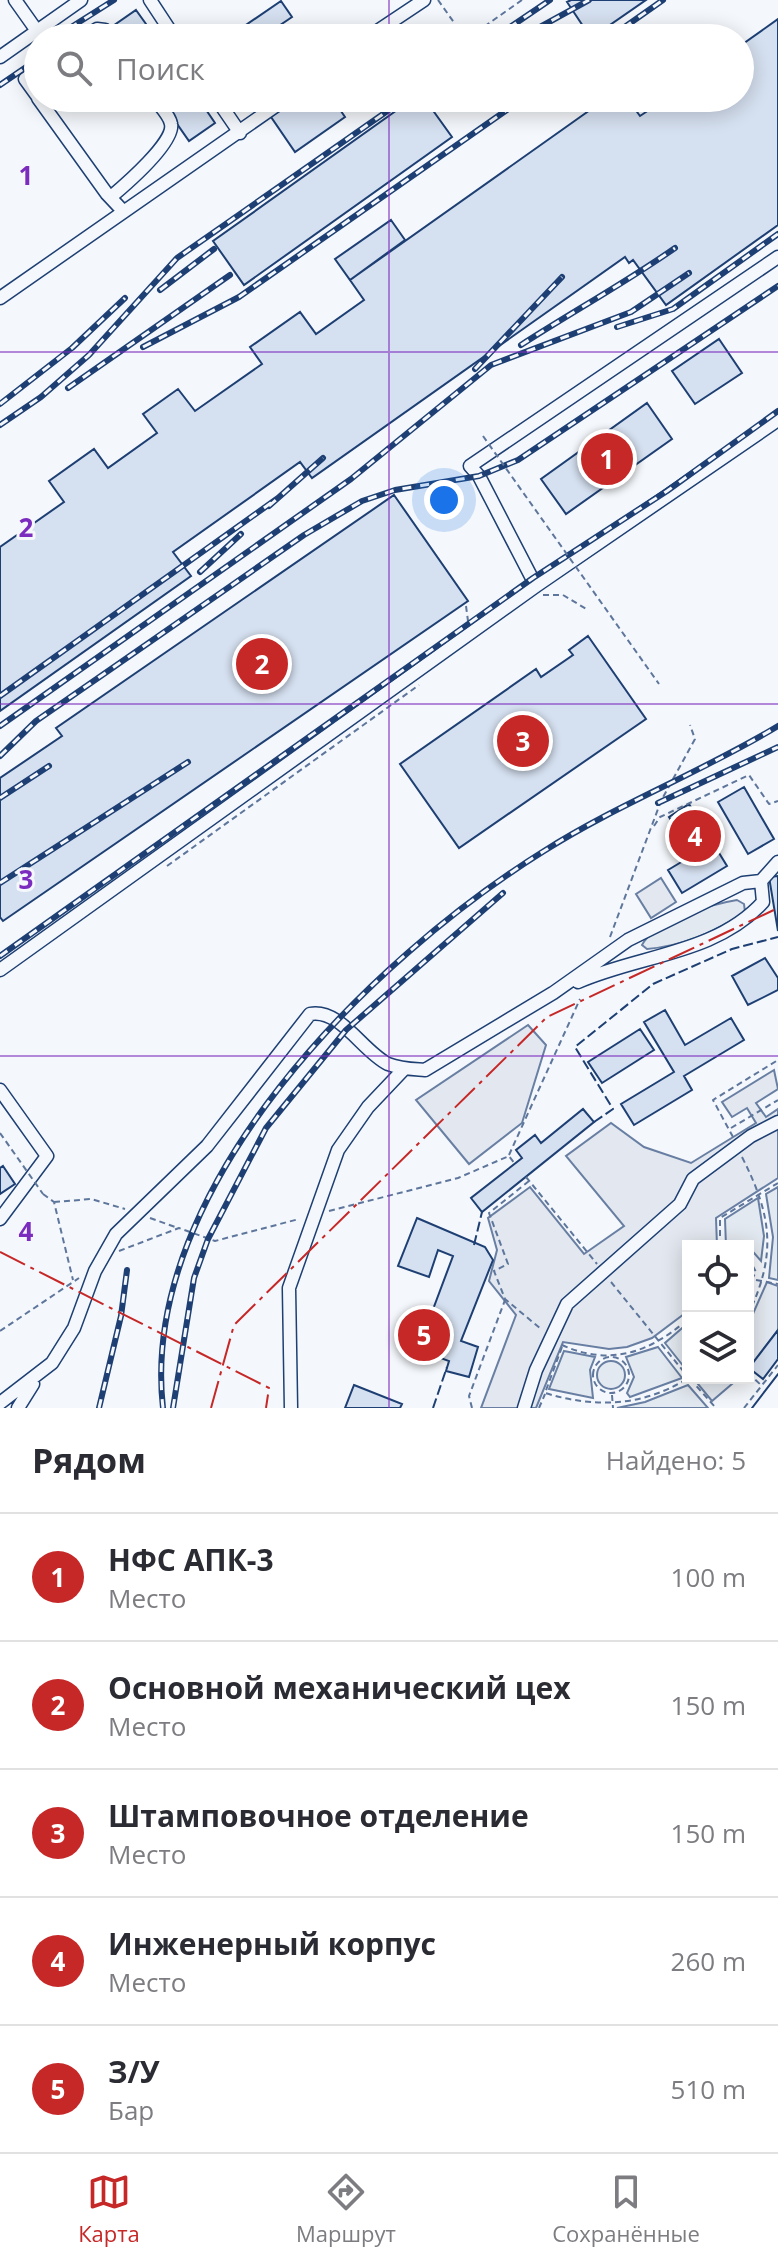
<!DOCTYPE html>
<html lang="ru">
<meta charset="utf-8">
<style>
body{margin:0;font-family:"Open Sans",sans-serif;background:#f2f2f3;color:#2b2b33}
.controls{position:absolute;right:24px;bottom:24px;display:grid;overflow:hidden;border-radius:0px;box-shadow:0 4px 20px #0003}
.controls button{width:72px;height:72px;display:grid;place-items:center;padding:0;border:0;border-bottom:2px solid #e1e1e2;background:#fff;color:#2b2b33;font:40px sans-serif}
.you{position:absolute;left:444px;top:500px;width:28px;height:28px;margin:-20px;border:6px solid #fff;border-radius:50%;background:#1a73e8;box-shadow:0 0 0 12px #1a73e833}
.badge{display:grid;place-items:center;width:52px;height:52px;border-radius:50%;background:#c62828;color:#fff;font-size:26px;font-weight:700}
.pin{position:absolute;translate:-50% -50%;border:4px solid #fff;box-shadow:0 2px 8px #0006}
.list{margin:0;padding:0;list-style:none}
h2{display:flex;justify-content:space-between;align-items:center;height:104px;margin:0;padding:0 32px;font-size:34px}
h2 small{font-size:26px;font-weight:400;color:#7c7c81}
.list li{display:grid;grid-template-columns:52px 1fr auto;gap:24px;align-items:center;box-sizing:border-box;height:128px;padding:0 32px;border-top:2px solid #e1e1e2}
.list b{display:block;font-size:30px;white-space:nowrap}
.list p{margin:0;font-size:26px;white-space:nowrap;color:#7c7c81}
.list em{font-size:26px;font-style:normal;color:#7c7c81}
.icon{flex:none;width:44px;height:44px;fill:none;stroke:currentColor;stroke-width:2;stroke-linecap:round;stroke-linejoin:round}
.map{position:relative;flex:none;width:778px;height:1408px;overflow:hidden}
.search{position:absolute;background:#fff;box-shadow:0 4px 20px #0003;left:24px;right:24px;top:24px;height:88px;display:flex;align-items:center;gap:20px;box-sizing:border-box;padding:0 28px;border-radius:44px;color:#7c7c81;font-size:30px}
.sheet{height:744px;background:#fff}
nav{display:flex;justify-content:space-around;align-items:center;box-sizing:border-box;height:112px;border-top:2px solid #e1e1e2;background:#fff;font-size:22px;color:#7c7c81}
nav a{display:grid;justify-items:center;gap:4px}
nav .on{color:#c62828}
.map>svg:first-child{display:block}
.green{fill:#e3e9f0;stroke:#687fa3;stroke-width:2}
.parking{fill:#e3e8f0;stroke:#687fa3;stroke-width:2}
.building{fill:#d5e0f0;stroke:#1d3f73;stroke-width:2}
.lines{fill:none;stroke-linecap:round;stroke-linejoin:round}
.minor-casing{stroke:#1d3f73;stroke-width:15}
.path{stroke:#5e769c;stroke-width:2;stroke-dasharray:6 4;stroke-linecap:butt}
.minor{stroke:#f4f7fb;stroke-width:12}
.tram{stroke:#1d3f73;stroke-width:2}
.rail-casing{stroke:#1d3f73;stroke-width:6}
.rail{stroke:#f4f7fb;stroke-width:3;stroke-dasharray:9;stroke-linecap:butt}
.path-bridge{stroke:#5e769c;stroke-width:2;stroke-dasharray:6 4;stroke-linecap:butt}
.fence{stroke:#1d3f73;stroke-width:2;stroke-dasharray:10 4;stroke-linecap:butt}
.power{stroke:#c62828;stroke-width:2;stroke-dasharray:28 6 4 6;stroke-linecap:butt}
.grid{fill:none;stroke:#7b2cbf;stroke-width:2;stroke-opacity:0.55}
.grid-label{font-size:26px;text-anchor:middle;font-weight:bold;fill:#7b2cbf;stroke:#f4f7fb;stroke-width:6;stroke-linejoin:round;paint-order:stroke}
</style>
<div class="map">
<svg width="778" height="1408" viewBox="0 0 778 1408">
<rect width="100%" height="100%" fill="#f4f7fb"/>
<path class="green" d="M737 900 744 904 745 912C715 932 684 946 647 949L642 945C654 921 712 904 737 900Z
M778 1187V1280L769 1278 773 1237 766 1194Z
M758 1198 764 1236 761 1261 748 1246H726L725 1219Z
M767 1282 778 1286V1330L748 1369V1325Z
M688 1323V1372L665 1343Z
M658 1347 682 1378 630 1397 627 1393 634 1377 626 1357Z
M564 1351 595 1357 590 1370 593 1398 549 1389Z
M597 1375a14 14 0 1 1 28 0a14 14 0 1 1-28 0Z
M693 1378H739L712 1401Z
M688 1385 708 1408H617L645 1402Z"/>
<path class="parking" d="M661 878 676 902 651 918 636 894Z
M528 1025 546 1045 522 1123 469 1164 416 1100Z
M774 1070 778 1089 756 1103 766 1117 778 1109V1178L716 1218 717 1246H688V1311L652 1338 627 1347 609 1349 563 1342 536 1408H481L516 1315 489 1281 497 1250 488 1218 530 1187 584 1254 624 1226 566 1156 611 1123 644 1147 691 1163 756 1123 747 1108 732 1117 722 1102Z"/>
<path class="building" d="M571 0H646L591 38 567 2Z
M281 1 292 17 261 38H246L240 29Z
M136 10 156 38H117L110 28Z
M778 19V225L666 305 633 260 629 263 625 257 312 478 300 462 173 552 191 576 0 711V547L64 502 49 481 94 449 108 468 157 433 143 414 178 389 195 411 262 364 250 347 300 312 316 334 364 300 350 280 607 98H627L640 116 667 98H740V46Z
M159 98H198L215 123 189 141Z
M293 98H332L345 117 295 152 269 114Z
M414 98H424L452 137 244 285 213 241Z
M391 220 405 240 350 280 335 259Z
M719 339 742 373 695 404 672 371Z
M647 403 672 439 566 514 541 479Z
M394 495 468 601 3 921 0 917V778L62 736 56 728Z
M588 636 646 719 459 848 400 764 536 669 541 677 573 655 569 650Z
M744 787 774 839 748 854 718 802Z
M689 804 727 866 682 893 668 870 693 855 669 817Z
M778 876V931L769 877Z
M765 958 778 978V990L748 1005 732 976Z
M665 1010 685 1045 731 1018 744 1040 684 1076 692 1090 634 1125 621 1104 674 1072 644 1022Z
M640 1029 654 1050 602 1083 588 1062Z
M583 1109 594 1122 482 1212 471 1198 522 1158 516 1150 535 1135 541 1143Z
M3 1166 15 1184 0 1194V1168Z
M417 1218 485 1247 493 1260 461 1341 478 1347 469 1377 446 1371 449 1361 403 1344 411 1322 426 1328 453 1256 438 1250 429 1277 398 1266Z
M778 1330V1359L763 1379 749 1368Z
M354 1385 402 1404 400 1408H345Z"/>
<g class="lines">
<defs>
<path id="minor" d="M15 0 37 31
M150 0 175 38
M83 38 97 29 105 30 112 38
M367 38 424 0
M0 57 81 0
M38 70 25 79 38 97
M38 98 107 194 123 211
M216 98 240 133
M112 196C125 185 175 142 171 124 170 116 159 105 154 98
M0 298 287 98
M536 586 479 476 470 466 778 257
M0 970 536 586 778 420
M578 982C639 955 716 954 763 902L761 881
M0 1090 47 1156 0 1219
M0 1403 52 1363 74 1328 95 1271 116 1234 207 1146 310 1014C340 1008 363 1052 388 1064 401 1069 412 1069 425 1070L553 993 628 940 743 883 761 881 778 862
M18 1408 33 1384
M291 1408 289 1288 338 1150 368 1107 404 1069
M524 1408 536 1370 567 1304 680 1204 693 1179 751 1136 778 1122"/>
</defs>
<use href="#minor" class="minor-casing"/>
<path class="path" d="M438 0 465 38
M468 38 522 0
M543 595H563L588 610
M466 606 468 621
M654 826 660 817 749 775 769 804 778 801
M167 866 419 685
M610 937 661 801 695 739 690 725
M731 1128 778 1100
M733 1137 713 1100 778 1060
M509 1155 580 999
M742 1157C772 1216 777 1254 748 1315
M526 1177 597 1264
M529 1181 489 1213 508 1264 494 1271 505 1299 541 1329
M43 1194 54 1202 73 1280
M54 1202 91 1199 125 1209
M329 1211 458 1178 509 1156 515 1164
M150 1218 178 1228
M720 1246V1218L778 1183
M119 1251 179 1228 215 1241 299 1219
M748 1257 756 1272 748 1286
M756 1280 778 1284
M611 1282 688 1377
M0 1331 79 1278
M562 1345C610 1367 651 1352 688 1319
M562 1347 545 1393C595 1408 641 1407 687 1379
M593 1375a18 18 0 1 1 36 0a18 18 0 1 1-36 0Z
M748 1373 762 1386
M690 1379 716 1408
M612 1395 613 1408
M472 1408 469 1396 505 1300
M539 1408 545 1394
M744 1408 778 1365"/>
<use href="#minor" class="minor"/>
<path class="tram" d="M752 1408 778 1374"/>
<defs>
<path id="rail" d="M54 38 114 0
M494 38 550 0
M520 38 589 0
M609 38 663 0
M0 85 38 59
M160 290 214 249
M617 327 673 309 778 234
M521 345C572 312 625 283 675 248
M143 347 239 297 524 98
M475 369 562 277
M68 388 230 275
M0 404 72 348 125 298
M0 425 41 397 89 355 177 258 406 98
M269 506 323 458
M200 572 241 534
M0 696 278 498
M0 726 351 479 491 365 631 312 689 273
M0 756 36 721 304 535 362 501 395 490 479 476 518 460 778 286
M0 798 49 766
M658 803 778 747
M0 883 188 762
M0 956 533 578 667 491 778 411
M99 1408 121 1316 127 1270
M163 1408C138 1188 372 958 544 851 618 804 702 772 778 726
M173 1408 194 1278 208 1239 266 1128 346 1030 503 893"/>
</defs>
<use href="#rail" class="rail-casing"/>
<use href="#rail" class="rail"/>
<path class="path-bridge" d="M483 436 659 684
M0 1133 43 1194"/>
<path class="fence" d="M594 1122 613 1109 575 1047 653 984 732 949 778 937
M474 1245 482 1212
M433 1408 447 1367"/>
<path class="power" d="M0 1252 269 1388 266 1408
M211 1408 234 1325 547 1017 778 908"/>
</g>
<path class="grid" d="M389 0V38M389 98V1408M0 352H778M0 704H778M0 1056H778"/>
<g class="grid-label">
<text x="26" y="185">1</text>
<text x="26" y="537">2</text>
<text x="26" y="889">3</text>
<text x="26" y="1241">4</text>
</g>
</svg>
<div class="controls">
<button><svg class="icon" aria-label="locate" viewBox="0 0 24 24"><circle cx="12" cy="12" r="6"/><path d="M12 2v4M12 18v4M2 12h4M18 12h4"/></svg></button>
<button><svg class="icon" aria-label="layers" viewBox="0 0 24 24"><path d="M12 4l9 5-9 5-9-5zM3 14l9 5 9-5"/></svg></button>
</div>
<div class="you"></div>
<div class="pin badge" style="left:607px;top:459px">1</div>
<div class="pin badge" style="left:262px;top:664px">2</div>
<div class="pin badge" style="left:523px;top:741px">3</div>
<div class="pin badge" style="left:695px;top:836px">4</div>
<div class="pin badge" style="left:424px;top:1335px">5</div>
<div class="search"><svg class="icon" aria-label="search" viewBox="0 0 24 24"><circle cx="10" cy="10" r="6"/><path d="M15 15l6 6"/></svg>Поиск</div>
</div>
<section class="sheet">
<h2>Рядом<small>Найдено: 5</small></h2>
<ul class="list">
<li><span class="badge">1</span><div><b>НФС АПК-3</b><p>Место</p></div><em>100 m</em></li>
<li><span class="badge">2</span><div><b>Основной механический цех</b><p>Место</p></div><em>150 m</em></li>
<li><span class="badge">3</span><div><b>Штамповочное отделение</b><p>Место</p></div><em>150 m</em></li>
<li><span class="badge">4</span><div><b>Инженерный корпус</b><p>Место</p></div><em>260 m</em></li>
<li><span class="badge">5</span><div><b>З/У</b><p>Бар</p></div><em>510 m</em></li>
</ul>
</section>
<nav>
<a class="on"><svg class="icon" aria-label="map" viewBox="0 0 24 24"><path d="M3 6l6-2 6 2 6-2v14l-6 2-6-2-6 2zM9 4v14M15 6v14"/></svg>Карта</a>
<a><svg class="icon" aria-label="directions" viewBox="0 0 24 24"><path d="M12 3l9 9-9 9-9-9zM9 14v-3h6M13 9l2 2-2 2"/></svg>Маршрут</a>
<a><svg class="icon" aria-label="saved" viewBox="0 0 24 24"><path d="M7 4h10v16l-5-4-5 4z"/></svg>Сохранённые</a>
</nav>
